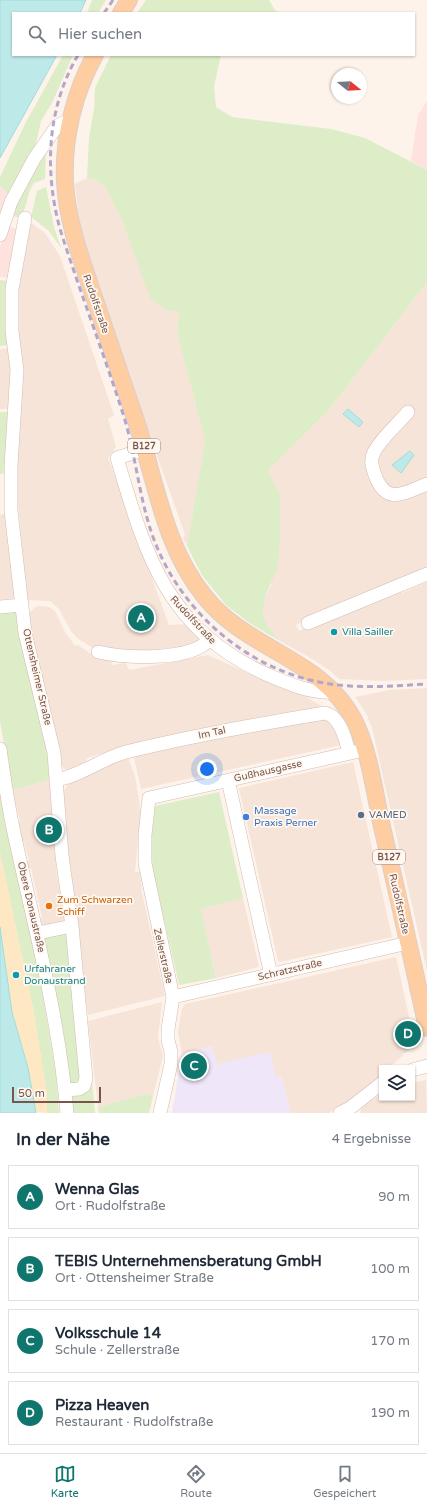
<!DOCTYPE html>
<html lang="de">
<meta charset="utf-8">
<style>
body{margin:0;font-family:"Varela Round",sans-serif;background:#f2f2f3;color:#1f2937}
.controls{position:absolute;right:12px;bottom:12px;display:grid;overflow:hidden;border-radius:0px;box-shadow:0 1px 3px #0004}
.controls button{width:36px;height:36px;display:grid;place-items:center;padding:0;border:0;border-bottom:1px solid #e0e1e3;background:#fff;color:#1f2937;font:20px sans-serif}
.compass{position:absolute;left:331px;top:68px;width:36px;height:36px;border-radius:50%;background:#fff;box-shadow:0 1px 3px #0004;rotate:108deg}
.scale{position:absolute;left:12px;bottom:10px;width:89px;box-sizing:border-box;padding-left:4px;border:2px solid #7a554b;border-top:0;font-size:11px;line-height:14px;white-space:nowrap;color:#7a554b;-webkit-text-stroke:3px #fff8f1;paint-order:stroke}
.you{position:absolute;left:207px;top:769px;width:14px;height:14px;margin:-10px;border:3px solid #fff;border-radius:50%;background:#1a73e8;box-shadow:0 0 0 6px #1a73e833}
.badge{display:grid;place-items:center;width:26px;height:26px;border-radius:50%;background:#0f766e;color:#fff;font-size:13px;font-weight:700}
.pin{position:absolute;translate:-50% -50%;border:2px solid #fff;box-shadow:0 1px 4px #0006}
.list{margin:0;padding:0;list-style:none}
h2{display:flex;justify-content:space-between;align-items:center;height:52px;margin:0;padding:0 16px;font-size:17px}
h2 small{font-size:13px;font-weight:400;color:#747a83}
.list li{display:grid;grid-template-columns:26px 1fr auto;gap:12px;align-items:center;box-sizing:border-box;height:64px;margin:0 8px 8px;padding:0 8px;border:1px solid #e0e1e3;border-radius:0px}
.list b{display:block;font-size:15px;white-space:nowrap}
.list p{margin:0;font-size:13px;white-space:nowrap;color:#747a83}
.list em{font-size:13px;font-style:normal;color:#747a83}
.icon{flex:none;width:22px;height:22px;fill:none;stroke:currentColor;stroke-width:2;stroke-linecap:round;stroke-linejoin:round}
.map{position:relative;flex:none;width:427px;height:1113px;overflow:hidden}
.search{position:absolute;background:#fff;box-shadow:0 1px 3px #0004;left:12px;right:12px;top:12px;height:44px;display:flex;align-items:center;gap:10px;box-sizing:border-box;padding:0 14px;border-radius:0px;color:#747a83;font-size:15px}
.sheet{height:340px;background:#fff}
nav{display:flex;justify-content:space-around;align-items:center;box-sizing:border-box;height:56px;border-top:1px solid #e0e1e3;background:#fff;font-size:11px;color:#747a83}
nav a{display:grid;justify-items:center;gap:2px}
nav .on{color:#0f766e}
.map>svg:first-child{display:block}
.residential{fill:#f6e4d8}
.commercial{fill:#fee2de}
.education{fill:#f0e6fa}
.green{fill:#dcedc7}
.sand{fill:#fee8c4}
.water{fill:#bde9e8;stroke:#a2dbdb}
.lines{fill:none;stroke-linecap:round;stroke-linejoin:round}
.minor-casing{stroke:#d3bbb1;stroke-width:14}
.major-casing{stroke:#dacfcd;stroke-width:18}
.minor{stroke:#fff;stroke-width:13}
.major{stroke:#fecda1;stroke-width:16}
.rail{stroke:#b4a6c9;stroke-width:3;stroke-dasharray:6 4;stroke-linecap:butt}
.culture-dot{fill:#0f9aa8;stroke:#fff8f1;stroke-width:1.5}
.service-dot{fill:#5c6f8a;stroke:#fff8f1;stroke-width:1.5}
.shop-dot{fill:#3f7fe0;stroke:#fff8f1;stroke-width:1.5}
.food-dot{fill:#e8710a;stroke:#fff8f1;stroke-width:1.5}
.labels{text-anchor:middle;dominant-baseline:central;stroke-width:3.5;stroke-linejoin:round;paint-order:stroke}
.shield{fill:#fff8f1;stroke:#a2867d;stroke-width:1}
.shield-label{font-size:9px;font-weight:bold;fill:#7a554b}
.street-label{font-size:10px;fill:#7a554b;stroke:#fff8f1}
.culture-label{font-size:10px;fill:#0d838f;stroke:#fff8f1;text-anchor:start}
.shop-label{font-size:10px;fill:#366cbe;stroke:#fff8f1;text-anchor:start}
.service-label{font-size:10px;fill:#4e5e75;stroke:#fff8f1;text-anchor:start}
.food-label{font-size:10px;fill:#c56008;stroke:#fff8f1;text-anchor:start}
</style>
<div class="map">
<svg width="427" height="1113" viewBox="0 0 427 1113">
<rect width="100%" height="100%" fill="#fdf3ea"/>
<path class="residential" d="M87 178 98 181 106 188 124 225 133 249 179 310 177 334 205 440 187 546 183 538 185 535 183 529 121 354 80 227 75 184Z
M30 222 45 233 60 256 114 415 108 419 116 447 108 458 169 625 189 624 197 632 201 640 196 646 152 652 96 650 77 638 71 631 59 609 50 601 27 600 16 483V288Z
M427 282V479L405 487 391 489 383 483 377 461 381 452 415 412 407 405 370 449 376 491 427 488V570L296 625 299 631 309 625 401 591 402 593 427 582V679L383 681 339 679 329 670 314 660 280 641 267 625 263 614 265 597 271 586 280 495 268 470 328 411Z
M10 348 12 359 11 409H0V349Z
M8 513 16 598 0 600V515Z
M40 606 49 607 55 611 65 632 75 646 78 645 99 659H111L112 665 126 663 129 670 208 655 283 689 305 696 328 710 266 720 265 716 140 742 87 758 86 762 66 770 61 765 31 642 29 614 35 607Z
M427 688V971L372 728 366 713 355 697 389 690Z
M327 715 328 722 332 721 341 745 141 789 133 753Z
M127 755 135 776 141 813 135 872H140L142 893 165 996 88 1015 72 897 62 794 67 786 73 779Z
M353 762 392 937 280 962 278 961 239 788Z
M52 779 50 783 57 876 68 921 44 925 39 922 42 918 31 868 28 869 26 864 29 860 24 842 20 839 17 825 20 821 16 804 12 801V787L17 789Z
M243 898 259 967 216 978 201 909Z
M396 957 415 1044 389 1068H382V1074L349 1104 329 1113H291L281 1077 276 1078 216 1064 212 1046 182 1054 178 1032 182 1008 185 1004Z
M162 1002 158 1038 163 1056 153 1096 146 1094 98 1107 88 1021Z
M426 1080 427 1113H360L362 1106 382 1094V1098H412V1083Z"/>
<path class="commercial" d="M427 101V170L411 161 418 115Z
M0 185 8 194 0 213Z
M6 226 18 229 8 278 0 277V247Z"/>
<path class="education" d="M212 1046 217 1064 270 1052 276 1078 281 1077 291 1113H172L182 1054Z"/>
<path class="green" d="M92 0H106L98 13H87Z
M146 0H269L274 9 279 13H137Z
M63 55H73L53 101 41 121 35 147 8 194 0 185V177L25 124Z
M111 55H221L214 86 216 107 232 117 331 129 365 138 427 170V282L328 411 268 470 280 495V531L278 567 265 597 263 614 267 625 280 641 251 624 226 605 202 575 187 546 205 440 177 334 179 311H167L150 298 124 225 106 188 98 181 87 178 89 138 94 109 95 88Z
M46 149 45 179 34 183C26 193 29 208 19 217H15L11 210Z
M46 187 54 227 61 248 49 231 31 217 37 191Z
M0 280 8 281 10 345 0 346Z
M0 412H11L7 473 0 474Z
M16 611 42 719 52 779 17 789 12 787 0 722V612Z
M0 787 36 955 56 1074 59 1113H47V1094L33 1008 0 853Z
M219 792 243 898 201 909 216 978 179 985 153 871 151 842 155 806Z
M68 921 78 938 95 1113H63L41 925Z
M146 1094 153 1096 149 1113H99L98 1107Z"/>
<path class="sand" d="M0 853 33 1008 47 1094V1113L35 1112 28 1068 12 1012 4 958 0 927Z"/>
<path class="water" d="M0 0H86L80 13H13V55H57L0 158Z
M348 409 363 422 359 427 343 414Z
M410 451 414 455 401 473 392 465Z
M0 927 12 1012 28 1068 36 1113H0Z"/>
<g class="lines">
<defs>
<path id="minor" d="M25 218 12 289V331L17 370 11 466V511L25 633 54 753 62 856 72 926 86 1078 84 1086 79 1089 65 1090
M0 235 11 202 34 159 57 126 70 120
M408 412C398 424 382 437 374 452 370 460 372 467 375 475 386 506 404 493 427 484
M145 449 117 458C146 556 166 629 268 675 289 684 312 694 335 692
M0 607 22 605
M308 623 427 574
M98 652C125 658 191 662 210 639
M0 749C4 777 8 805 14 833 34 925 59 1018 67 1113
M56 780C78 777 103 758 126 752 192 736 258 724 325 713 340 716 346 740 349 753
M228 780 271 975
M38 933 72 926
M173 997 408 943
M412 1070 427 1066
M160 1113 171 1064V1052L168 1040V1029L173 997 145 863V835L149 798 364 750
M340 1113 350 1108 382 1083"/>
<path id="major" d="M121 13 129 0
M95 55C74 93 63 138 65 181 67 222 81 258 94 297 108 338 122 379 136 421 156 481 164 547 205 597 247 650 323 659 354 720 370 752 375 796 383 831 398 897 413 962 427 1028"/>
</defs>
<use href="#minor" class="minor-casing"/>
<use href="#major" class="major-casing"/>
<use href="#minor" class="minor"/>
<use href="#major" class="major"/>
<path class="rail" d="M104 13 113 0
M78 55C47 108 44 170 60 229 80 292 104 354 124 417 136 456 139 498 153 537 180 611 246 669 324 683 358 689 393 686 427 684"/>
</g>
<g class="culture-dot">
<circle cx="334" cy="632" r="4"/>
<circle cx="16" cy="975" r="4"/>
</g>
<circle class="service-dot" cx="361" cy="815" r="4"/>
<circle class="shop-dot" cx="246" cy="817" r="4"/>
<circle class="food-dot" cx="49" cy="906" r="4"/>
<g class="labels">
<g class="shield">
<rect x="128" y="439" width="32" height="14" rx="3"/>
<rect x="373" y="850" width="32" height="14" rx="3"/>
</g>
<g class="shield-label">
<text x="144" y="446">B127</text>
<text x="389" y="857">B127</text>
</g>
<g class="street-label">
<text transform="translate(96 304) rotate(71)">Rudolfstraße</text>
<text transform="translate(193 620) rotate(47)">Rudolfstraße</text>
<text transform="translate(37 677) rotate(77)">Ottensheimer Straße</text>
<text transform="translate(212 733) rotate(-12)">Im Tal</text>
<text transform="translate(268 771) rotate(-13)">Gußhausgasse</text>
<text transform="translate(399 904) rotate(77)">Rudolfstraße</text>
<text transform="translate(31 907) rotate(77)">Obere Donaustraße</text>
<text transform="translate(163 956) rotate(77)">Zellerstraße</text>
<text transform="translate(290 970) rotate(-13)">Schratzstraße</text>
</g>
<g class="culture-label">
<text x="342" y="632">Villa Sailler</text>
<text x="24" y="969">Urfahraner<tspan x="24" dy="12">Donaustrand</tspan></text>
</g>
<g class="shop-label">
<text x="254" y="811">Massage<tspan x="254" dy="12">Praxis Perner</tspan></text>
</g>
<g class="service-label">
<text x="369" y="815">VAMED</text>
</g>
<g class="food-label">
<text x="57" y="900">Zum Schwarzen<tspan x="57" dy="12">Schiff</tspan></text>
</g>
</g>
</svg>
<div class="controls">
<button><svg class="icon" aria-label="layers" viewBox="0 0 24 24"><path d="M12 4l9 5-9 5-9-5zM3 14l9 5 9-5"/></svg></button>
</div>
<svg class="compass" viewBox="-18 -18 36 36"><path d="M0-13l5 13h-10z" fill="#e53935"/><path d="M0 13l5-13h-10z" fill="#747a83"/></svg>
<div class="scale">50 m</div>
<div class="you"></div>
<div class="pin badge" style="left:141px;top:618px">A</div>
<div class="pin badge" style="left:49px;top:830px">B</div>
<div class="pin badge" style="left:194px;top:1066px">C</div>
<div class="pin badge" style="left:408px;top:1034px">D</div>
<div class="search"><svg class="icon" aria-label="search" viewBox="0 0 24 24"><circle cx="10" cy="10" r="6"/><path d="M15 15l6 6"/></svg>Hier suchen</div>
</div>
<section class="sheet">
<h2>In der Nähe<small>4 Ergebnisse</small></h2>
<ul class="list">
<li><span class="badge">A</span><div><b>Wenna Glas</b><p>Ort · Rudolfstraße</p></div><em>90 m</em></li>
<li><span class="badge">B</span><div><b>TEBIS Unternehmensberatung GmbH</b><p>Ort · Ottensheimer Straße</p></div><em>100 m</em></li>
<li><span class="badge">C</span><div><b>Volksschule 14</b><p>Schule · Zellerstraße</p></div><em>170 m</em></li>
<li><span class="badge">D</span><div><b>Pizza Heaven</b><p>Restaurant · Rudolfstraße</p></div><em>190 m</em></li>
</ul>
</section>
<nav>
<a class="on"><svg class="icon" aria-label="map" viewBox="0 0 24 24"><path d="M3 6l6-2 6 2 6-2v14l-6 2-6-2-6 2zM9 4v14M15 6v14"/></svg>Karte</a>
<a><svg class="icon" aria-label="directions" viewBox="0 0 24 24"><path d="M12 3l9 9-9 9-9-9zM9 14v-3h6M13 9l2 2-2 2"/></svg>Route</a>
<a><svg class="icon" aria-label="saved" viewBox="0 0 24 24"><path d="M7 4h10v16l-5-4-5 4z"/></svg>Gespeichert</a>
</nav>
